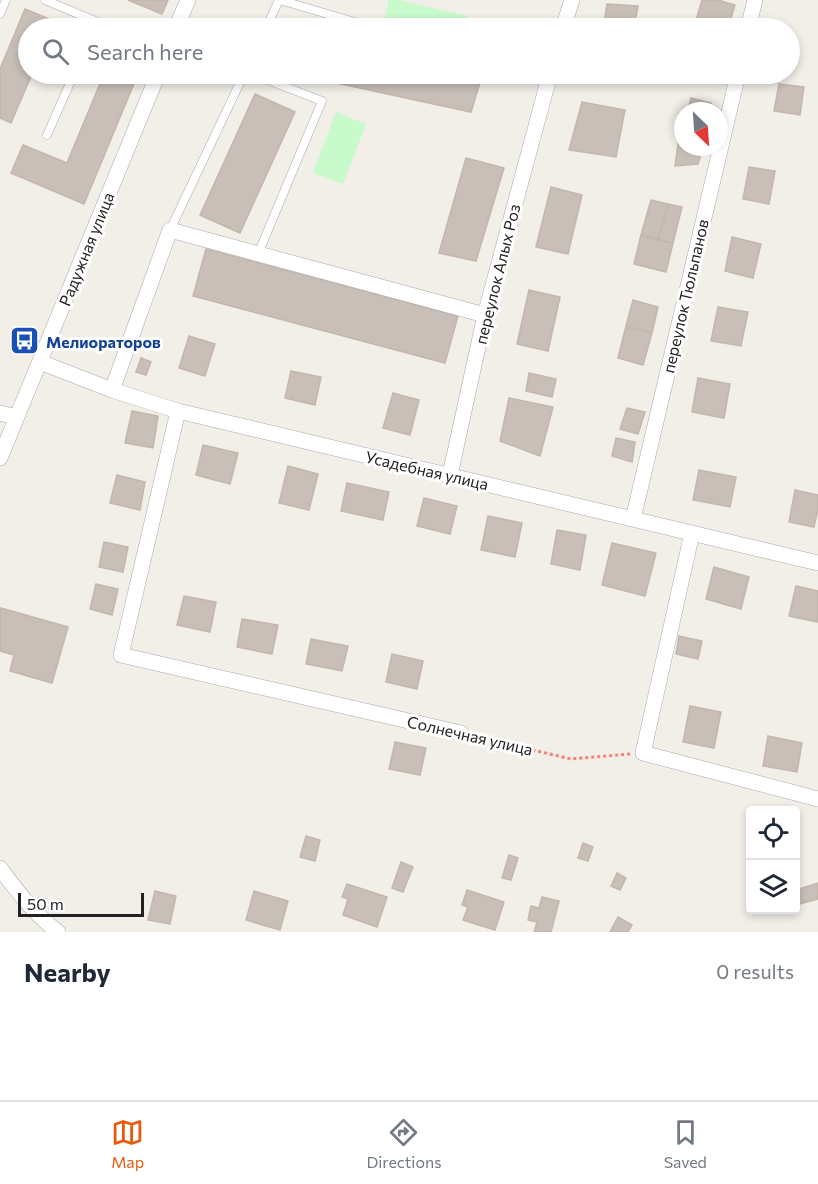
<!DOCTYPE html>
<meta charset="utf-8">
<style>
body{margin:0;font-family:Commissioner,sans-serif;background:#f2f2f3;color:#1f2937}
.controls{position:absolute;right:18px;bottom:18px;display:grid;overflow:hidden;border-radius:6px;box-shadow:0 3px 9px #0003}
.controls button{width:54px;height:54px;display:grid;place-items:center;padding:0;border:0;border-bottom:2px solid #e0e1e3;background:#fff;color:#1f2937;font:30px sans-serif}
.compass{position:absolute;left:674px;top:102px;width:54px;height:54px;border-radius:50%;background:#fff;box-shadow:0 3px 9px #0003;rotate:155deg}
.scale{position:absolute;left:18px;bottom:15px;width:126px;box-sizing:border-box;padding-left:6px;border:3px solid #222;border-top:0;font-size:16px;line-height:21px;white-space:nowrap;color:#222;-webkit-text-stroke:4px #fff;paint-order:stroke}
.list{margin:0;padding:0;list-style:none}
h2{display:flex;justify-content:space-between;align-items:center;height:78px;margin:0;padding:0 24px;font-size:26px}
h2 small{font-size:20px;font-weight:400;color:#747a83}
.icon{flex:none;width:33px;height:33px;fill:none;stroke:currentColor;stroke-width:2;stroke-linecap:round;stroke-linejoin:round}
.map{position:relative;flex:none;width:818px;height:932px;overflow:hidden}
.search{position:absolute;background:#fff;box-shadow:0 3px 9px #0003;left:18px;right:18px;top:18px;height:66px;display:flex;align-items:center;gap:15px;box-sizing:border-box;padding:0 21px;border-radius:33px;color:#747a83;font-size:22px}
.sheet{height:168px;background:#fff}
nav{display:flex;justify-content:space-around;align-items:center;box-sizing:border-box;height:84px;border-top:2px solid #e0e1e3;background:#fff;font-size:16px;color:#747a83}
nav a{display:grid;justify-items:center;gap:3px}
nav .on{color:#ea580c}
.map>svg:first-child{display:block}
.park{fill:#c8facc}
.building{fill:#c7bfb8;stroke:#c4b6ab;stroke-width:1.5}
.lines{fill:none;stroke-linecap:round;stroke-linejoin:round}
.lane-casing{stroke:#a9a9a9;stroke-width:9}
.street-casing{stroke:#a9a9a9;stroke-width:16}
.path{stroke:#fa8072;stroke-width:3;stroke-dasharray:3 3;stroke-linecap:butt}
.lane{stroke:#fff;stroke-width:8}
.street{stroke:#fff;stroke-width:15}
.labels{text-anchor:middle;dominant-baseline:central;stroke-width:6;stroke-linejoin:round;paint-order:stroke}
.street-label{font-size:16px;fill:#222;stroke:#fff}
.transit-label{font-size:16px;font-weight:bold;fill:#164399;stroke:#fff;text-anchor:start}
</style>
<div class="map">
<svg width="818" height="932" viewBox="0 0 818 932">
<rect width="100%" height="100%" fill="#f2efe9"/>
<path class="park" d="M389 0H399L467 16 464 28H434L385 17Z
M336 112 366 124 343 184 313 173Z"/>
<path class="building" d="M128 0H168L162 14Z
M702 0H718L735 5 728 28H709L695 24Z
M607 4 638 6 634 28H603Z
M25 9 54 21 51 28H28V74H32L11 123 0 118V69Z
M104 74H138L84 204 11 173 23 145 67 163Z
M295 74H474L482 76 471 112Z
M779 84 804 87 800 115 774 111Z
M255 94 295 112 240 233 200 215Z
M691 98 711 103 709 111H688Z
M582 102 625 110 616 157 569 150Z
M680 129 683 130V147H703L698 164 675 166Z
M466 158 504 168 476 261 439 253Z
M749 167 775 171 769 204 743 199Z
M551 187 582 195 568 254 536 247Z
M651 200 668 204 658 240 641 235Z
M668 204 682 207 673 243 658 240Z
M641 235 673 243 666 272 634 264Z
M732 237 761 244 753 278 725 271Z
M206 249 458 316 445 363 193 296Z
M529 290 560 297 548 351 517 344Z
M633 300 658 307 652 333 626 326Z
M718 307 748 312 741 346 711 341Z
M626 326 652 333 643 365 618 358Z
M189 336 215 344 205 376 179 368Z
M141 358 151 362 146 375 136 372Z
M291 371 321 377 315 405 285 398Z
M529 373 556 379 552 397 526 391Z
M698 378 730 384 724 418 692 412Z
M393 393 419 400 410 435 383 428Z
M509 398 553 407 540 456 500 441Z
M627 408 645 412 638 434 620 429Z
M132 411 158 416 153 448 125 443Z
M616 438 635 442 632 462 612 456Z
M203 445 238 453 230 484 196 475Z
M288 466 318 474 309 510 279 503Z
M699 470 736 477 730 507 693 500Z
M117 475 145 482 140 510 110 503Z
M347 483 389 492 383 520 341 511Z
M795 490 818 495V509L814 527 789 522Z
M424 498 457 506 450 534 417 526Z
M488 516 522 523 515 557 481 550Z
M557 530 586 535 580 570 551 564Z
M104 542 128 547 123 572 99 567Z
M612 543 656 553 645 596 602 585Z
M714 567 749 577 741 609 706 599Z
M96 584 118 589 112 615 90 609Z
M796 586 818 591V616L817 622 789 616Z
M184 596 216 602 210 632 177 625Z
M1 608 68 627 52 683 10 671 14 655 0 651V612Z
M242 619 278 625 272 654 237 647Z
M679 636 702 641 698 659 676 654Z
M311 639 348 646 342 671 306 664Z
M392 654 423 661 417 689 386 682Z
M690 706 721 712 714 748 683 742Z
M768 736 802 743 797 772 763 766Z
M395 742 426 748 420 775 389 769Z
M306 836 320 840 315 861 300 857Z
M583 843 593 847 588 861 578 858Z
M509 855 518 858 511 880 502 878Z
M401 862 413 867 403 892 392 888Z
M617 873 626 878 620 890 611 886Z
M818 883V899L796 905V890Z
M347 884 387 897 377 927 343 915 348 899 342 897Z
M467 890 504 902 495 930 463 920 468 907 462 905Z
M155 891 176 896 170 924 148 920Z
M254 891 288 901 280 930 246 920Z
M542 897 559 901 551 932H534L537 922 528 920 531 906 539 908Z
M618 917 632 925 628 932H610Z"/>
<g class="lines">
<defs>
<path id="lane" d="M45 0 112 28
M280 0 375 28
M0 14 6 0
M266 28 279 0
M252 74 322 101 258 254
M523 74 548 81
M47 135 74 74
M170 230 244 74"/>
<path id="street" d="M176 28 188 0
M563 28 572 0
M748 28 755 0
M40 362 112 390 178 411 818 563
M112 390 170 230 485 315
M178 411 121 655 461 733
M0 413 17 417
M0 458 158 74
M450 475 485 315 550 74
M633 519 738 74
M692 533 643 753 818 799
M0 868C18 892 34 914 58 932"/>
</defs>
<use href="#lane" class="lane-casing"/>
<use href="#street" class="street-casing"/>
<path class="path" d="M474 736 571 759 630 754"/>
<use href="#lane" class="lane"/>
<use href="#street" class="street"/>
</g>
<defs>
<symbol id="bus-square" viewBox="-11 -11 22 22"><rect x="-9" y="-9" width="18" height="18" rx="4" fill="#1a4fb4" stroke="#fff"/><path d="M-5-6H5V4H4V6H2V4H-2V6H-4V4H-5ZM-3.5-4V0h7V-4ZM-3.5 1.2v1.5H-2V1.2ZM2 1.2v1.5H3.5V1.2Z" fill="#fff"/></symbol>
</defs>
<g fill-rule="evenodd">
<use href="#bus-square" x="8" y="324" width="33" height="33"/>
</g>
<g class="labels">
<g class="street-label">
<text transform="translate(86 249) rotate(-68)">Радужная улица</text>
<text transform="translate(497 274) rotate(-76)">переулок Алых Роз</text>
<text transform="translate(685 296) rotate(-77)">переулок Тюльпанов</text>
<text transform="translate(427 470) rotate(13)">Усадебная улица</text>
<text transform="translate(470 735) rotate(13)">Солнечная улица</text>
</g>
<g class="transit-label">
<text x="46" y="341">Мелиораторов</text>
</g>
</g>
</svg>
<div class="controls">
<button><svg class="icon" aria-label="locate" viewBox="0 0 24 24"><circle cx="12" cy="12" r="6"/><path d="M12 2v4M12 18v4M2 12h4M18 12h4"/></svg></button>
<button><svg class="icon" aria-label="layers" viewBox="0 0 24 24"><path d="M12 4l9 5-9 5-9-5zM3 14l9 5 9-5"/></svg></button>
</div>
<svg class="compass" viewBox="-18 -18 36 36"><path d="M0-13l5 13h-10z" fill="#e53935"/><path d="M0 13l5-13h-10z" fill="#747a83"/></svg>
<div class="scale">50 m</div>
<div class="search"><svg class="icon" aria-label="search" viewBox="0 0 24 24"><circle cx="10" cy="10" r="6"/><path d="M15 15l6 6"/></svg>Search here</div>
</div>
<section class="sheet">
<h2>Nearby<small>0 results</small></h2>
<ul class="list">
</ul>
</section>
<nav>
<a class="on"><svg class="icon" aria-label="map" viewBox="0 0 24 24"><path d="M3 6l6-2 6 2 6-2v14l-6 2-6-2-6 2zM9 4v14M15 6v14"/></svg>Map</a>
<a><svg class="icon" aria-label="directions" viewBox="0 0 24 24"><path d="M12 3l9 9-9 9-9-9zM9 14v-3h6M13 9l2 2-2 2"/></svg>Directions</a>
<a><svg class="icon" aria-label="saved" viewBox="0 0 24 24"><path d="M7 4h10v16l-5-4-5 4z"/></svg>Saved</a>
</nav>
